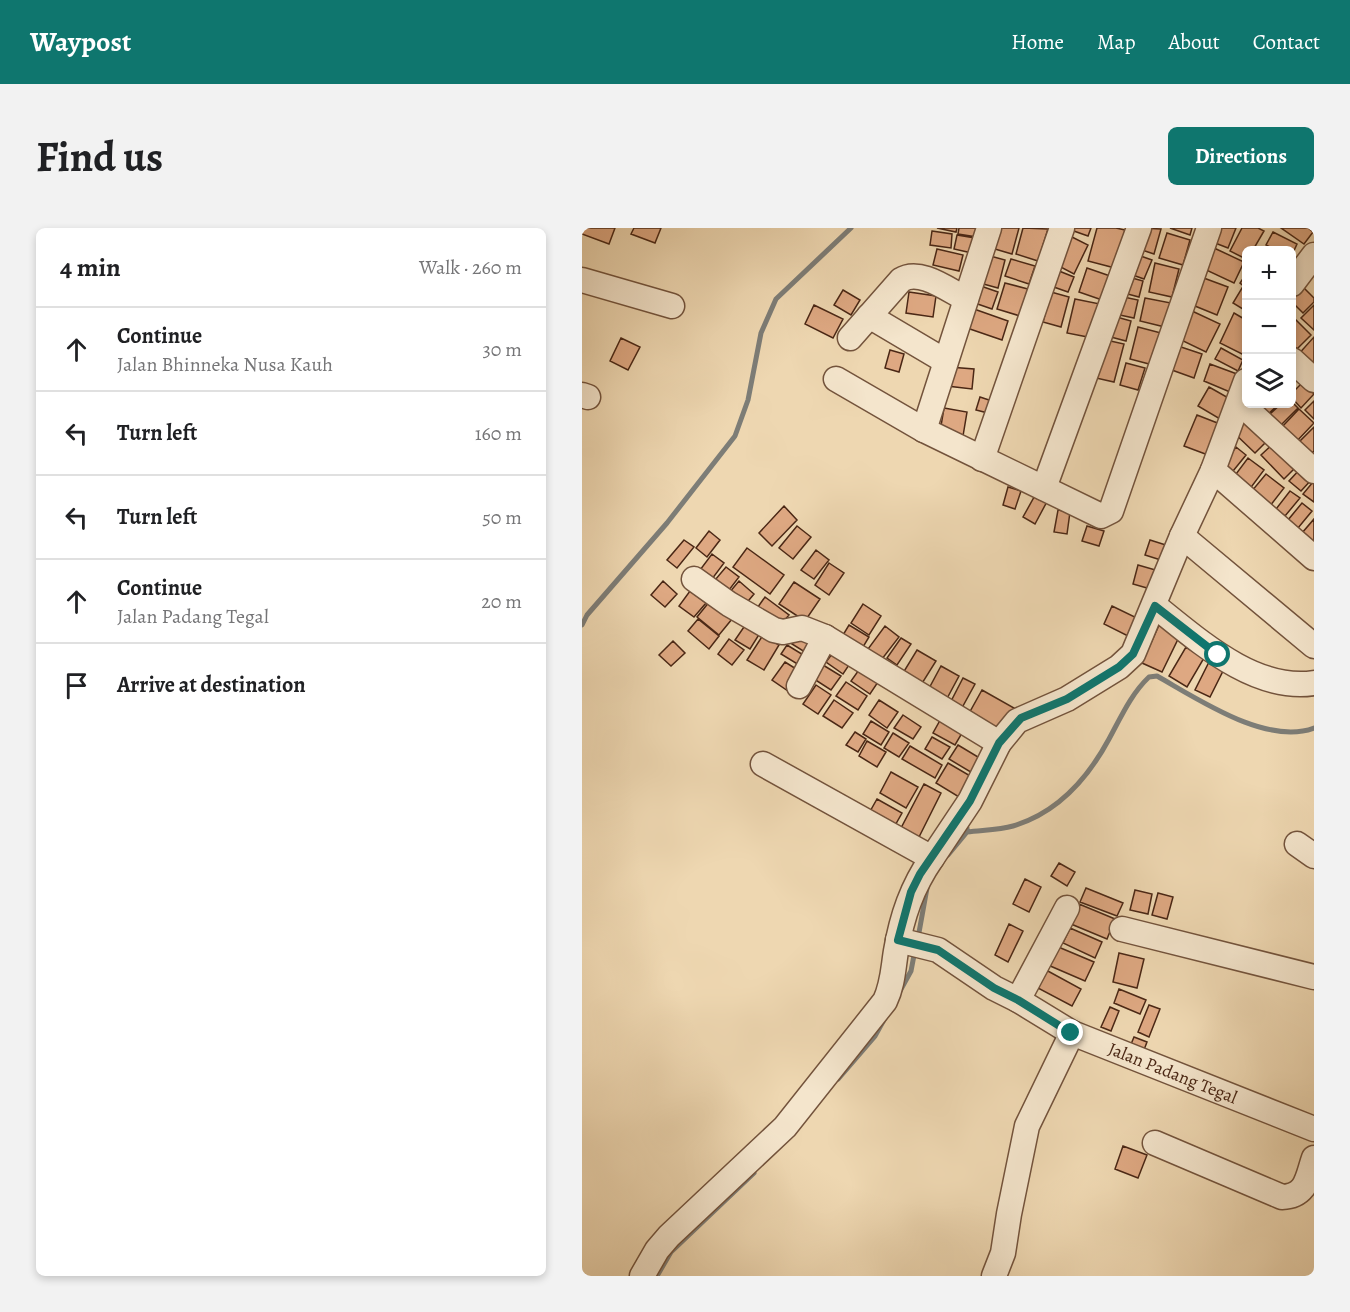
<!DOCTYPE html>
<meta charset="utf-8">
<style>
body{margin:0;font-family:Alegreya,serif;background:#f2f2f2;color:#202124}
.controls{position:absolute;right:18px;top:18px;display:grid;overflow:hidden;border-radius:9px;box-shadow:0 3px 9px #0003}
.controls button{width:54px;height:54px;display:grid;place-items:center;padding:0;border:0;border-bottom:2px solid #e0e0e0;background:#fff;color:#202124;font:30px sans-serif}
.stop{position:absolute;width:18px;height:18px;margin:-14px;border:4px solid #0f766e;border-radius:50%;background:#fff}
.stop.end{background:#0f766e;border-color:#fff;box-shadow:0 2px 6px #0008}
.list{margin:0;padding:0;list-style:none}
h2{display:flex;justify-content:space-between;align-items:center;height:78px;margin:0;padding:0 24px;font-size:26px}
h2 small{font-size:20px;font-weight:400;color:#757577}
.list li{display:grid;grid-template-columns:39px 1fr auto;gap:18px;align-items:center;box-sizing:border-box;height:84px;padding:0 24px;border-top:2px solid #e0e0e0}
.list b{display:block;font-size:22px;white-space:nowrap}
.list p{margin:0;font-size:20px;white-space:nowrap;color:#757577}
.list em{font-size:20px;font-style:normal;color:#757577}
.icon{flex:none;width:33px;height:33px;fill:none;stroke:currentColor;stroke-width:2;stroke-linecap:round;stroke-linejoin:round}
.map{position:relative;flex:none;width:732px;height:1048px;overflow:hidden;border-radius:9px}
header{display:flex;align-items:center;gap:36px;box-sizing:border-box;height:84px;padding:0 30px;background:#0f766e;color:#fff}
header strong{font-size:28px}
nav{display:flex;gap:33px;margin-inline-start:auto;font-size:21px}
.intro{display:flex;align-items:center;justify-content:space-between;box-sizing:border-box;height:144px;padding:0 36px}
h1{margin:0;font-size:42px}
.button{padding:15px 27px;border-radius:9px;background:#0f766e;color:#fff;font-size:21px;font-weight:700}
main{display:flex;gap:36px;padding:0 36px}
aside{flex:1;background:#fff;border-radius:9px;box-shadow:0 3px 9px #0003}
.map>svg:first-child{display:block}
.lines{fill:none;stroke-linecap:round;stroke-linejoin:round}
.stream{stroke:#7d7d77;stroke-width:5}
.building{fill:#dea882;stroke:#4a2715;stroke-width:1.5}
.minor-casing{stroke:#73533c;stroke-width:27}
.minor{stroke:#f4e5cc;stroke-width:24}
.route{stroke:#0f766e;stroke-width:8}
.labels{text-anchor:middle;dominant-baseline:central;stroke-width:5;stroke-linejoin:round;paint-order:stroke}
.street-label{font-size:18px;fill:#4a2715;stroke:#f4e5cc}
</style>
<header>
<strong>Waypost</strong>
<nav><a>Home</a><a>Map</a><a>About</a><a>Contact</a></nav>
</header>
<div class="intro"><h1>Find us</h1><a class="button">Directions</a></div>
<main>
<aside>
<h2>4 min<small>Walk · 260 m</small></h2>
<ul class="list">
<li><svg class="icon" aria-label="ahead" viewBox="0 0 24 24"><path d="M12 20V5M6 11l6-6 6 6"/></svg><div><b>Continue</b><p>Jalan Bhinneka Nusa Kauh</p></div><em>30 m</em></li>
<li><svg class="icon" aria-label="left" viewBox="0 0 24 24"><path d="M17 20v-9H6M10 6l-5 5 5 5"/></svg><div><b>Turn left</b></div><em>160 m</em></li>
<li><svg class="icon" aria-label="left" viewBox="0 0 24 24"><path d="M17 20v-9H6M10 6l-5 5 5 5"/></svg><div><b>Turn left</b></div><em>50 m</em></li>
<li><svg class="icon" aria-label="ahead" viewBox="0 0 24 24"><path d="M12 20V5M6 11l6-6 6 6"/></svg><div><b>Continue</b><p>Jalan Padang Tegal</p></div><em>20 m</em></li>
<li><svg class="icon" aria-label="arrive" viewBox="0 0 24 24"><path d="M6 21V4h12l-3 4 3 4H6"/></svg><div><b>Arrive at destination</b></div></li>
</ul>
</aside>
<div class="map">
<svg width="732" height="1048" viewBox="0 0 732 1048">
<rect width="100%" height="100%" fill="#eed7b1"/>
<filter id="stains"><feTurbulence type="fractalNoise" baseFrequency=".00333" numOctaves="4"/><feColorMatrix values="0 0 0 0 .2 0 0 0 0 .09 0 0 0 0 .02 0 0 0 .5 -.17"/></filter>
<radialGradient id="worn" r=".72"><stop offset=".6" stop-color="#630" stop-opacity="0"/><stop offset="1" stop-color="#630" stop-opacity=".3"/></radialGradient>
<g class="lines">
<path class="stream" d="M0 397 5 387 85 295 153 208 166 172 179 105 194 71 269 0
M385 604C400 602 417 602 431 598 475 585 506 550 527 511 539 489 549 466 567 449L575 448C616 471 685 518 732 500
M366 627 385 604V600
M336 710 345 660
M318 763 329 743 333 722
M256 851 293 808 303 790
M75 1048 89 1024 172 945"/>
</g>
<path class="building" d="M0 0H33L27 16 0 6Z
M52 0H79L73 15 49 6Z
M355 0H375L374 4Z
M377 0H397L395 9 376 6Z
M412 0H437L430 26 406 19Z
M441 0 466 1 456 33 434 26Z
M490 0H509L506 8 489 2Z
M515 0H534L543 2 533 40 506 33Z
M560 0 579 1 572 26 554 20Z
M588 0H610L608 7Z
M633 0H654L646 20 628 13Z
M660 0H676L682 3 671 22H664V31L648 23Z
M699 0H726L731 4 722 16Z
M350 3 370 6 369 20 348 17Z
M691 4 715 16 710 27V22H694L684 17Z
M585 5 608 12 601 37 577 30Z
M375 7 393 10 390 25 372 21Z
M486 7 506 17 492 46 471 35Z
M632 20 662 34 652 55 622 41Z
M355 21 381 27 377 43 351 37Z
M401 26 423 32 416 60 394 54Z
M553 26 570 32 562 51 545 45Z
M429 31 453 38 447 56 423 48Z
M573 35 597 41 590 69 567 64Z
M505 40 531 49 523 73 497 64Z
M472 41 492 49 486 64 466 57Z
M664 46V60L658 55Z
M543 48 561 53 557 69 538 64Z
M619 49 646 59 635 87 608 76Z
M423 55 446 61 438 88 415 81Z
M393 56 416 64 410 81 387 73Z
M719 57 732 70V74L721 85 710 74V67Z
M660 60 664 63V83L651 75Z
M261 62 278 72 269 87 252 77Z
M327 64 354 68 351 89 324 85Z
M469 64 487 69 479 99 461 94Z
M537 68 556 72 552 90 533 86Z
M563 70 589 75 583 99 558 93Z
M493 71 518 76 511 110 485 105Z
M232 77 261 91 251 110 223 96Z
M732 77V102L719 90Z
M392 81 426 93 420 112 385 100Z
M610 83 638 96 624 124 597 111Z
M652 85 664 92V122L662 127 638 115Z
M531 88 549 93 544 113 525 108Z
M710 88 729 107 715 121 710 115Z
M556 99 579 105 571 137 548 131Z
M732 109V136L714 129Z
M39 110 58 119 46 142 28 133Z
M524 112 542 116 532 154 514 150Z
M596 118 620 126 612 150 587 141Z
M639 120 661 132 656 143 633 131Z
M308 122 322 126 317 144 303 140Z
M544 135 563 140 556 162 538 157Z
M628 136 655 146 648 164 622 153Z
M367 139 392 141 390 161 365 158Z
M721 154 732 166 719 180 710 170V165Z
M627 159 650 172 638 191 616 178Z
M398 169 410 173 406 185 394 182Z
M732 173V191L723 182Z
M710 174 716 180 698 198 687 187 699 176H710Z
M669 176H697L683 189Z
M362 180 385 184 381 208 358 204Z
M717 181 732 195 714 214 699 200Z
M615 187 638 196 626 227 602 218Z
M661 190 685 213 673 225 649 202Z
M732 199V223L729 226 716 215Z
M692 215 715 238 702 251 679 227Z
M654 219 664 227 647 248 638 241Z
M666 230 682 242 667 262 651 250Z
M719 240 731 250 719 263 707 253Z
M684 246 702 260 688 278 669 264Z
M731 254H732V274L721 266Z
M426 259 439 263 433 281 421 277Z
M456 262 468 268 453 296 441 289Z
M708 263 718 270 703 288 694 281Z
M720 275 730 283 716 300 706 292Z
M202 278 215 292 190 318 177 305Z
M476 282 488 284 485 306 472 304Z
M732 291V315L720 305Z
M215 298 229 309 211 331 197 320Z
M505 298 522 303 517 318 500 313Z
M127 303 138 312 125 329 114 320Z
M102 312 112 319 95 340 85 332Z
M568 312 587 318 582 333 563 327Z
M165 320 202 347 188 366 151 339Z
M234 322 247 332 232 351 219 342Z
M130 326 142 335 130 351 118 342Z
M247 335 262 345 247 367 233 357Z
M556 337 577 343 572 362 551 356Z
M144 339 157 349 147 362 133 352Z
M81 353 95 366 83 379 69 367Z
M157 353 172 366 162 378 147 365Z
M212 354 238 371 223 393 197 376Z
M108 363 124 375 112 389 97 378Z
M183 369 207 387 197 399 173 383Z
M128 373 150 391 137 407 115 389Z
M281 376 299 388 287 407 269 395Z
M530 378 557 391 548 409 522 396Z
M116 391 137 408 127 421 106 403Z
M164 396 178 405 168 421 153 412Z
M267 397 287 409 278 424 258 412Z
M577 397 598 407 580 444 560 435Z
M303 398 317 409 300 431 286 421Z
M217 404 233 414 226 426 210 416Z
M181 407 197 417 182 442 165 432Z
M319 410 329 416 315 437 305 430Z
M147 411 162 422 150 437 136 426Z
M91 413 103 425 89 438 77 427Z
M205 417 223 428 217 437 199 426Z
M604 419 622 430 605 459 587 448Z
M253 422 269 434 261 446 244 434Z
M335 422 354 433 339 457 321 445Z
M203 434 219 444 206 463 190 452Z
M627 434 642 441 628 469 613 462Z
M241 437 259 448 249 462 232 451Z
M359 438 377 448 362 476 344 466Z
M279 439 298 451 288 466 269 453Z
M381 450 393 456 376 487 365 481Z
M264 454 285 468 276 482 254 468Z
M234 457 249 467 236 486 221 476Z
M400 462 432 480 418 507 385 489Z
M252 472 271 485 260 500 241 488Z
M297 472 316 484 305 500 287 487Z
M321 487 339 499 331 511 312 500Z
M361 487 383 500 373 517 351 505Z
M289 493 307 504 299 517 281 506Z
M273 504 284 511 276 524 264 517Z
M311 505 327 515 317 529 302 520Z
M350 509 368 519 360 531 343 521Z
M285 513 304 524 295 539 277 528Z
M376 517 401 532 392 546 367 531Z
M328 518 360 537 353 550 320 531Z
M366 535 390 549 377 569 354 555Z
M309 544 336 559 324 580 298 565Z
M342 556 359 565 336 611 318 602Z
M295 571 320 585 311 601 286 587Z
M477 635 493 644 485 658 469 648Z
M443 651 459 659 447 684 431 676Z
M504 660 541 675 535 688 498 674Z
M553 662 570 666 566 686 548 682Z
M576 665 591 669 585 691 570 687Z
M497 676 533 691 525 711 489 696Z
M427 696 441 703 426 734 413 727Z
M488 700 520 714 513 730 481 715Z
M474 718 512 734 503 753 466 737Z
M537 725 562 731 555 760 531 754Z
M464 742 499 761 490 778 454 759Z
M537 761 564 772 558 786 532 775Z
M567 777 578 781 567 809 556 804Z
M528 779 537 783 529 803 519 799Z
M552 809 565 814 560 827 547 821Z
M541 918 565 927 556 950 533 941Z"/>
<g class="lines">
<defs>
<g id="minor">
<path d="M0 52 90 78"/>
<path d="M710 56 732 27"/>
<path d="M287 88 363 133"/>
<path d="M268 110 319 52C338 40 366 62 384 71"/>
<path d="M710 132 732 152"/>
<path d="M254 151 342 202 519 288 529 283 627 0"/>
<path d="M0 167 6 169"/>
<path d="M657 174 732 243"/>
<path d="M342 202 407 0"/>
<path d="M400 231 480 0"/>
<path d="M631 242 732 330"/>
<path d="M462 260 557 0"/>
<path d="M600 308 732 418"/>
<path d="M112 351 147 376 192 402 201 404 220 400 243 409 417 515"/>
<path d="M573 378C616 412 672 464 732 455"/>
<path d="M217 458 243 409"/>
<path d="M181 536 350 630 388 573 417 515 435 493 485 471 537 439 551 426 600 308 631 242 664 153"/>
<path d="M715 616 732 628"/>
<path id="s1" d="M485 680 436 772 490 805 732 901"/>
<path d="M540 701 732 749"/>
<path d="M316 712 356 722 412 760 436 772"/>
<path d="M573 915 700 969C725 968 725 950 732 930"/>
<path d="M60 1048 75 1022 87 1008 203 899 303 773C311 756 311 741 314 723 320 688 330 659 350 630"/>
<path d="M412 1048 421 1025 427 986 445 898 490 805"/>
</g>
</defs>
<use href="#minor" class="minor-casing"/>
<use href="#minor" class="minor"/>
</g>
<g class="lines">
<path class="route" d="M489 805 436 772 412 760 356 722 316 712 329 664 338 646 388 573 417 515 439 490 485 471 537 439 551 426 573 378 636 427"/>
</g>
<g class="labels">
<g class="street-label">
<text stroke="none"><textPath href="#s1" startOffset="276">Jalan Padang Tegal</textPath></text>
</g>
</g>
<rect width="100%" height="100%" filter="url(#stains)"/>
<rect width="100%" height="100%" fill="url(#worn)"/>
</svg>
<div class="controls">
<button>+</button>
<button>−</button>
<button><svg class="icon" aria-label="layers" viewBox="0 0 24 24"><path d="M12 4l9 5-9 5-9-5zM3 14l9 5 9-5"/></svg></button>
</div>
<div class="stop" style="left:636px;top:427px"></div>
<div class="stop end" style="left:489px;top:805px"></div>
</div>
</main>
